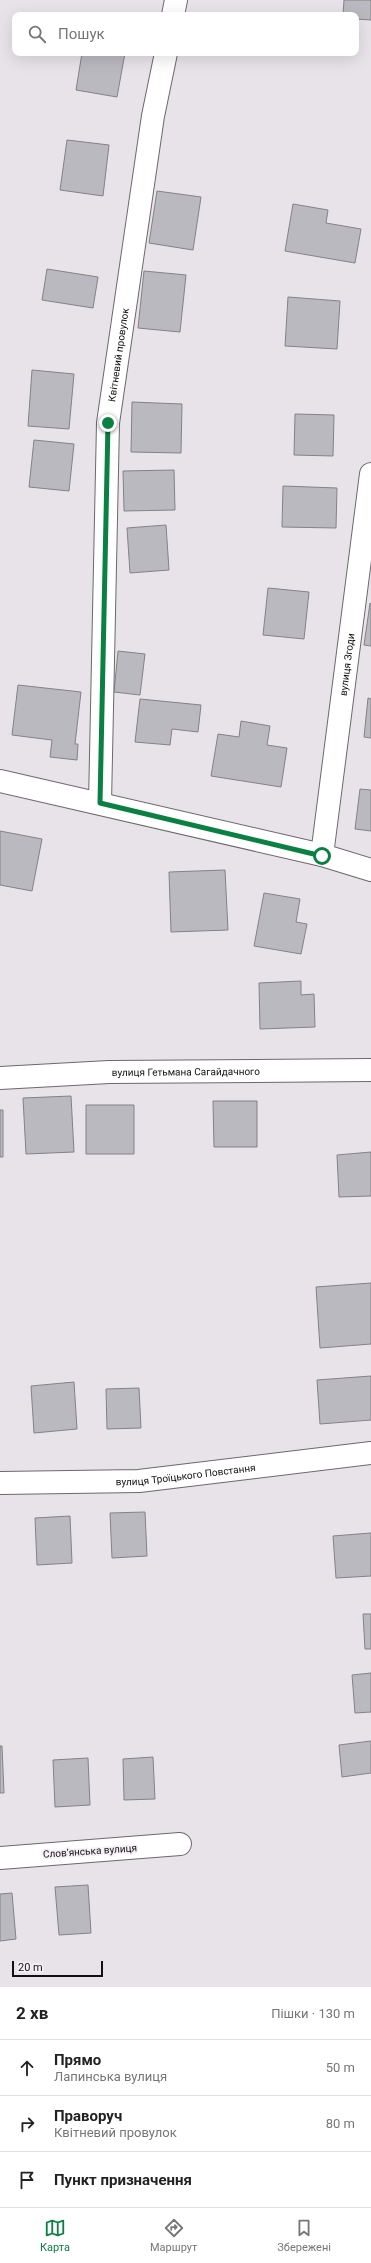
<!DOCTYPE html>
<html lang="uk">
<meta charset="utf-8">
<style>
body{margin:0;font-family:Roboto,sans-serif;background:#f2f2f2;color:#222}
.scale{position:absolute;left:12px;bottom:10px;width:91px;box-sizing:border-box;padding-left:4px;border:2px solid #121012;border-top:0;font-size:11px;line-height:14px;white-space:nowrap;color:#121012;-webkit-text-stroke:3px #f5f0f6;paint-order:stroke}
.stop{position:absolute;width:12px;height:12px;margin:-9px;border:3px solid #0b8043;border-radius:50%;background:#fff}
.stop.end{background:#0b8043;border-color:#fff;box-shadow:0 1px 4px #0008}
.list{margin:0;padding:0;list-style:none}
h2{display:flex;justify-content:space-between;align-items:center;height:52px;margin:0;padding:0 16px;font-size:17px}
h2 small{font-size:13px;font-weight:400;color:#767676}
.list li{display:grid;grid-template-columns:26px 1fr auto;gap:12px;align-items:center;box-sizing:border-box;height:56px;padding:0 16px;border-top:1px solid #e0e0e0}
.list b{display:block;font-size:15px;white-space:nowrap}
.list p{margin:0;font-size:13px;white-space:nowrap;color:#767676}
.list em{font-size:13px;font-style:normal;color:#767676}
.icon{flex:none;width:22px;height:22px;fill:none;stroke:currentColor;stroke-width:2;stroke-linecap:round;stroke-linejoin:round}
.map{position:relative;flex:none;width:371px;height:1987px;overflow:hidden}
.search{position:absolute;background:#fff;box-shadow:0 4px 16px #0002;left:12px;right:12px;top:12px;height:44px;display:flex;align-items:center;gap:10px;box-sizing:border-box;padding:0 14px;border-radius:8px;color:#767676;font-size:15px}
.sheet{height:220px;background:#fff}
nav{display:flex;justify-content:space-around;align-items:center;box-sizing:border-box;height:56px;border-top:1px solid #e0e0e0;background:#fff;font-size:11px;color:#767676}
nav a{display:grid;justify-items:center;gap:2px}
nav .on{color:#0b8043}
.map>svg:first-child{display:block}
.building{fill:#bbb9c0;stroke:#838288}
.lines{fill:none;stroke-linecap:round;stroke-linejoin:round}
.minor-casing{stroke:#6c686d;stroke-width:24}
.minor{stroke:#fff;stroke-width:22}
.route{stroke:#0b8043;stroke-width:5}
.labels{text-anchor:middle;dominant-baseline:central;stroke-width:3.5;stroke-linejoin:round;paint-order:stroke}
.street-label{font-size:10px;fill:#121012;stroke:#f5f0f6}
</style>
<div class="map">
<svg width="371" height="1987" viewBox="0 0 371 1987">
<rect width="100%" height="100%" fill="#e8e3e9"/>
<path class="building" d="M344 0H371V20L356 19V15H343Z
M82 53H125L117 97 76 90Z
M67 140 109 145 103 196 60 190Z
M157 191 201 197 193 250 149 243Z
M293 204 328 210 326 223 361 229 355 263 285 251Z
M47 269 98 277 93 308 42 300Z
M144 271 186 275 180 332 138 328Z
M288 297 340 301 337 349 285 346Z
M32 370 74 374 69 429 28 426Z
M132 402 182 404 181 453 131 452Z
M295 414 334 415 333 456 294 455Z
M34 440 74 444 69 491 29 487Z
M174 470 175 510 124 511 123 471Z
M283 486 337 488 336 528 282 527Z
M166 525 169 570 130 573 127 528Z
M268 588 309 592 304 639 263 635Z
M370 603 371 604V646L364 645Z
M118 651 145 654 140 695 114 692Z
M18 685 81 692 75 744H78L77 760 50 757 52 740 12 735Z
M368 698 371 699V738L364 737Z
M140 699 201 705 198 732 172 729 170 745 135 742Z
M241 721 270 726 267 745 287 748 281 787 211 776 218 734 239 737Z
M360 789 371 790V831L355 829Z
M0 831 42 839 32 891 0 885Z
M225 870 228 930 171 932 169 872Z
M264 893 300 899 296 922 307 924 301 954 254 946Z
M301 981V995L314 994 315 1027 260 1029 259 983Z
M71 1096 74 1152 26 1154 23 1098Z
M213 1101H257V1147H214Z
M86 1105H134V1154H86Z
M0 1110H3V1157H0Z
M371 1152V1196L339 1197 337 1155Z
M371 1283V1344L320 1348 316 1287Z
M371 1376V1420L320 1424 317 1380Z
M74 1382 77 1429 34 1433 31 1386Z
M139 1388 141 1428 107 1429 106 1389Z
M145 1512 147 1556 112 1558 110 1513Z
M70 1516 72 1563 37 1565 35 1518Z
M371 1533V1576L336 1578 333 1536Z
M363 1614H371V1649H365Z
M371 1673V1712L355 1713 352 1675Z
M371 1741V1773L342 1777 339 1745Z
M0 1746H2L4 1793H0Z
M153 1757 155 1799 124 1800 123 1759Z
M88 1758 90 1805 55 1807 53 1760Z
M88 1885 91 1933 59 1935 55 1887Z
M12 1893 16 1939 0 1941V1894Z"/>
<g class="lines">
<defs>
<g id="minor">
<path d="M173 15 176 0"/>
<path d="M0 781 322 855 371 870"/>
<path id="s1" d="M100 803 108 423 153 116 166 53"/>
<path id="s2" d="M322 855 371 474"/>
<path id="s3" d="M0 1078 109 1072 371 1070"/>
<path id="s4" d="M0 1483 139 1481 371 1453"/>
<path d="M0 1858 180 1844"/>
</g>
</defs>
<use href="#minor" class="minor-casing"/>
<use href="#minor" class="minor"/>
</g>
<g class="lines">
<path class="route" d="M108 423 100 803 322 856"/>
</g>
<g class="labels">
<g class="street-label">
<text stroke="none"><textPath href="#s1" startOffset="449">Квітневий провулок</textPath></text>
<text stroke="none"><textPath href="#s2" startOffset="192">вулиця Згоди</textPath></text>
<text stroke="none"><textPath href="#s3" startOffset="186">вулиця Гетьмана Сагайдачного</textPath></text>
<text stroke="none"><textPath href="#s4" startOffset="186">вулиця Троїцького Повстання</textPath></text>
<text transform="translate(90 1851) rotate(-4)">Словʼянська вулиця</text>
</g>
</g>
</svg>
<div class="scale">20 m</div>
<div class="stop" style="left:322px;top:856px"></div>
<div class="stop end" style="left:108px;top:423px"></div>
<div class="search"><svg class="icon" aria-label="search" viewBox="0 0 24 24"><circle cx="10" cy="10" r="6"/><path d="M15 15l6 6"/></svg>Пошук</div>
</div>
<section class="sheet">
<h2>2 хв<small>Пішки · 130 m</small></h2>
<ul class="list">
<li><svg class="icon" aria-label="ahead" viewBox="0 0 24 24"><path d="M12 20V5M6 11l6-6 6 6"/></svg><div><b>Прямо</b><p>Лапинська вулиця</p></div><em>50 m</em></li>
<li><svg class="icon" aria-label="right" viewBox="0 0 24 24"><path d="M7 20v-9h11M14 6l5 5-5 5"/></svg><div><b>Праворуч</b><p>Квітневий провулок</p></div><em>80 m</em></li>
<li><svg class="icon" aria-label="arrive" viewBox="0 0 24 24"><path d="M6 21V4h12l-3 4 3 4H6"/></svg><div><b>Пункт призначення</b></div></li>
</ul>
</section>
<nav>
<a class="on"><svg class="icon" aria-label="map" viewBox="0 0 24 24"><path d="M3 6l6-2 6 2 6-2v14l-6 2-6-2-6 2zM9 4v14M15 6v14"/></svg>Карта</a>
<a><svg class="icon" aria-label="directions" viewBox="0 0 24 24"><path d="M12 3l9 9-9 9-9-9zM9 14v-3h6M13 9l2 2-2 2"/></svg>Маршрут</a>
<a><svg class="icon" aria-label="saved" viewBox="0 0 24 24"><path d="M7 4h10v16l-5-4-5 4z"/></svg>Збережені</a>
</nav>
